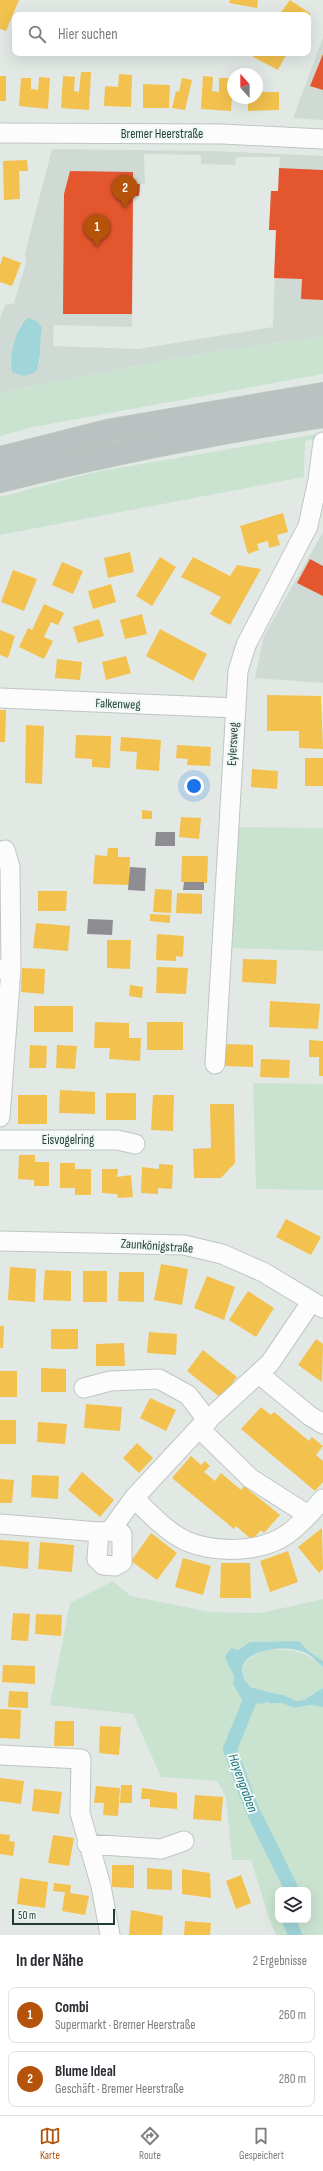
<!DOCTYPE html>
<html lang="de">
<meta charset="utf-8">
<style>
body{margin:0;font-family:"Sofia Sans Condensed",sans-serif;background:#f7f7f7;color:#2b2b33}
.controls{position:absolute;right:12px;bottom:12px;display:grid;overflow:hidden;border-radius:8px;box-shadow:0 4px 16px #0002}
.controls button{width:36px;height:36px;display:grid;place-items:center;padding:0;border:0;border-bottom:1px solid #e1e1e2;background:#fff;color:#2b2b33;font:20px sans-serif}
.compass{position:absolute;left:227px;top:68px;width:36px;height:36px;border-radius:50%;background:#fff;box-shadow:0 4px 16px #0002;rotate:339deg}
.scale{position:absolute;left:12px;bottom:10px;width:103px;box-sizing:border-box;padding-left:4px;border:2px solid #1f3d33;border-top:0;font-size:11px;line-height:14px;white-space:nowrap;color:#1f3d33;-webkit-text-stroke:3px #f0f8f4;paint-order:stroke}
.you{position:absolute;left:194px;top:786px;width:14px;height:14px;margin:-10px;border:3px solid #fff;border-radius:50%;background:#1a73e8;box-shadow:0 0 0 6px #1a73e833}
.badge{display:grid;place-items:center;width:26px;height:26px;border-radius:50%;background:#b45309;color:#fff;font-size:13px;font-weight:700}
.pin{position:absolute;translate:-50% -33px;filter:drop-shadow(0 1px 2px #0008)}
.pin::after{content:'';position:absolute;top:21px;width:14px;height:12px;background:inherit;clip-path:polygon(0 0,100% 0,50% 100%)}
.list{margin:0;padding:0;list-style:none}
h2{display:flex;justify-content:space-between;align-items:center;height:52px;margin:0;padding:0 16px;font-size:17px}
h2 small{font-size:13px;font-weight:400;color:#7c7c81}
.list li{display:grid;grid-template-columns:26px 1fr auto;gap:12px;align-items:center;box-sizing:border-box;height:56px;margin:0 8px 8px;padding:0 8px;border:1px solid #e1e1e2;border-radius:8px}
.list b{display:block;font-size:15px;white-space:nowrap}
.list p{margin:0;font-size:13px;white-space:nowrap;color:#7c7c81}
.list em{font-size:13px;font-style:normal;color:#7c7c81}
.icon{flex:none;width:22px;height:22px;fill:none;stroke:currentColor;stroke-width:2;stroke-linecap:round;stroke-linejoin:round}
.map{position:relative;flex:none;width:323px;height:1935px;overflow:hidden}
.search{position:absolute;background:#fff;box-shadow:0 4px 16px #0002;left:12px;right:12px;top:12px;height:44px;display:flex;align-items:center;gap:10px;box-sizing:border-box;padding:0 14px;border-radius:8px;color:#7c7c81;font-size:15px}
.sheet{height:180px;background:#fff}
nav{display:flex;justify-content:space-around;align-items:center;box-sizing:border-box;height:56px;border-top:1px solid #e1e1e2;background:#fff;font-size:11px;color:#7c7c81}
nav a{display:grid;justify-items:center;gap:2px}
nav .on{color:#b45309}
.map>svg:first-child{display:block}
.built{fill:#d0dad5;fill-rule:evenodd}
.green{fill:#cae3d0;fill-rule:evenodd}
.water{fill:#a0d5d9}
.homes{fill:#f2c14e}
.shops{fill:#e4572e}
.industry{fill:#8d8d92}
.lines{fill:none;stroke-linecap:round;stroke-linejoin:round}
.canal{stroke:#a0d5d9;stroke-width:14}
.minor-casing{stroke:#bfc6c2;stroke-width:21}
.highway-casing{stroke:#bbc5c1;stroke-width:24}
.minor{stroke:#fbfcfb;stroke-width:19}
.highway{stroke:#b9c2c0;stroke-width:22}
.labels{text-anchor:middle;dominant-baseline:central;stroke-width:4;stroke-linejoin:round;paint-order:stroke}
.street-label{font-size:13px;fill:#1f3d33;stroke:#f0f8f4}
.water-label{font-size:14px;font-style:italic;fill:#16707c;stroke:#f0f8f4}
</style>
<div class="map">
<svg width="323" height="1935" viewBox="0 0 323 1935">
<rect width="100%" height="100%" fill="#e2e9e5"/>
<path class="built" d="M323 37V120L293 118Z
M52 149 214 151 323 156V336L189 356 12 390 0 395V318L5 305 14 303 26 263 25 253ZM144 154 201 155V164L235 165 236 157H280L278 191H271L269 230 276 231 273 327 138 349 53 346 54 325 132 327 133 196H139L140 184H145ZM21 324 42 328 39 345 40 362H10Z
M323 532V683L255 678 264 636Z"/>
<path class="green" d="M323 336V374L33 427 0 436V395L12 390 189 356Z
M323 433V438L305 441 304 477 0 535V497L95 472Z
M234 827 323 828V951L227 948Z
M253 1083 323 1084V1190L256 1189Z
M113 1581 131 1596 210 1612 261 1613 323 1599V1661L307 1650 298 1641 250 1642 225 1658 234 1676 233 1684 244 1702 254 1703 258 1699 269 1703H282L294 1708 311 1705 323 1707V1935H276L268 1915 251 1860H232L226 1797 217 1781 161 1777 133 1714 50 1705 70 1603ZM278 1890H308V1920H278Z
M268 1649C296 1650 301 1649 323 1667V1688L304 1700 296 1701 284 1695 252 1689C233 1668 246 1656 268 1649Z"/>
<path class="water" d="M28 318 37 321 42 328C39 343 42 358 36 372L24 376 12 372C9 357 15 328 28 318Z
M299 1641 307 1650 323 1661V1667C318 1663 312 1656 306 1653 282 1641 218 1653 252 1689L284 1695 296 1701 304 1700 323 1688V1707L311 1705 294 1708 282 1703H269L262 1699 245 1705 233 1684 234 1676 225 1658 227 1653 232 1648 238 1650 250 1642Z"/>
<path class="homes" d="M0 0H19L6 31 0 29Z
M230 0H258L257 8 229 3Z
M290 0 311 14 308 18V15H279Z
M256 53H287L278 70 253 57Z
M81 72H91L89 110 61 108 63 76 75 77 74 91 79 92Z
M119 74 132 75 131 107 104 106 105 86 118 87Z
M257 74H259L260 92H279V110L248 111V98H257Z
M0 76H6V101H0Z
M203 76 213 77 212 91 219 92V78H233L231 111 201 109Z
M39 77 50 78 48 109 19 106 21 78H31V89L38 90Z
M182 78 192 80 185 110 172 108 176 91 179 92Z
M143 84 170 85 169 108H143Z
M27 160 28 171H19L20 199 4 200 3 161Z
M3 256 21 263 12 286 0 282V265Z
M283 513 288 532 277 535 280 545 269 548 268 541 257 544 259 550 248 554 240 526Z
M130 552 134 572 108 578 104 558Z
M160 557 176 567 152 606 136 596Z
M193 557 230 576 237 565 261 569 230 625 210 614 221 597 181 577Z
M62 562 83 571 73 594 52 585Z
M13 570 37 579 24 611 1 602Z
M111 584 116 602 93 609 88 591Z
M44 604 64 613 58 625 51 622 44 637 53 641 44 659 19 647 28 628 32 630Z
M142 614 147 634 125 639 120 620Z
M99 619 104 636 78 643 73 627Z
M160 629 207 654 193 681 146 656Z
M0 630 15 636 8 658 0 655Z
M126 656 131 673 106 680 102 662Z
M57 659 82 662 80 680 55 678Z
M267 695 321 696 323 749 299 748V731H267Z
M0 710H6L5 742H0Z
M26 725 44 726 42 784 25 783Z
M76 735 111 736 110 768 92 767V759L75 758Z
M121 737 161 740 159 771 136 769 137 752 120 751Z
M177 745 211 747 210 766 187 765 188 759 176 758Z
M305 758H323V786H305Z
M252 769 278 771 277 789 251 787Z
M142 810 152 811V819H142Z
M181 817 201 818 199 839 179 837Z
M108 848H118V857H130L129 885 93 884 95 855 107 856Z
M182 856H208L207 883 181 882Z
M155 889 172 890 171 913 153 912Z
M38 891H67L66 911H38Z
M177 893 202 894V914L176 913Z
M150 914 170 915V923L150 921Z
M36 923 70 926 68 951 33 948Z
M157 934 184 936 183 957 176 956V961L156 960Z
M107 940H131L130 969 107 968Z
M243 959 277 960 276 984 242 982Z
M157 967 188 968 186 994 156 993Z
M22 968 45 969 44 994 21 992Z
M130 985 143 987 142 998 129 996Z
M270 1001 320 1004 318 1029 269 1027Z
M34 1006H73V1032H34Z
M95 1022 129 1023V1038H141L140 1061 109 1059 110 1048H94Z
M147 1022H183V1050H147Z
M309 1040 323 1041V1076H319V1057H309Z
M224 1044 253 1045V1067L224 1066Z
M30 1045 47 1046 46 1068H29Z
M57 1045 77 1046 75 1069 56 1068Z
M261 1059 290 1060 289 1078 260 1077Z
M60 1090 95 1092V1114L59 1113Z
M106 1093H136V1120H106Z
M18 1095H47V1124H18Z
M153 1095H174L173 1131 151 1130Z
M210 1104H234L235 1163 221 1178H194L193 1149 211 1148Z
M19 1155H35V1162H49V1186H34V1180L18 1179Z
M60 1163H75V1169H91V1195H75V1188H60Z
M159 1164 173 1165 172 1189 158 1188V1194L141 1193 142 1167 159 1169Z
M102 1169H118L117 1177 131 1175 133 1197 118 1198 117 1194 102 1193Z
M286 1219 321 1237 311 1255 276 1237Z
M161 1264 188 1269 182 1305 154 1300Z
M10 1267 36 1269 35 1302 8 1300Z
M45 1270 71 1271V1301L43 1300Z
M83 1271H107V1302H83Z
M119 1272H144V1302L118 1301Z
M207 1276 235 1287 224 1320 194 1308Z
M248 1291 274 1308 256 1337 229 1320Z
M0 1326H4L3 1348H0Z
M51 1329H78V1349H51Z
M149 1332 177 1334 176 1355 147 1353Z
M316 1339 323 1344 322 1382 298 1365Z
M124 1343 125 1366H96V1344Z
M203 1350 237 1377 221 1398 187 1371Z
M41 1368 66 1369V1392H41Z
M0 1371H17V1397H0Z
M150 1398 176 1410 166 1431 140 1418Z
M86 1404 122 1407 120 1431 84 1428Z
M261 1407 271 1415 274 1412 309 1441 312 1437 323 1446 316 1455 323 1461V1482L315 1491 241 1429Z
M0 1420H16V1444H0Z
M38 1422 67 1424 65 1444 37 1442Z
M137 1443 153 1458 139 1473 123 1458Z
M191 1456 201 1465 205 1461 210 1466 204 1472 215 1481 221 1473 241 1490 244 1486 280 1515 264 1533 261 1530 252 1540 236 1526 234 1529 172 1478Z
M82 1472 114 1500 100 1517 68 1490Z
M32 1475 59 1476 58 1499 31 1497Z
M0 1479 14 1480 12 1503H0Z
M322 1528 323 1569 319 1573 298 1547Z
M151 1533 177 1553 157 1580 131 1561Z
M0 1540 29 1542 28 1569 0 1566Z
M40 1542 74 1545 72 1572 38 1569Z
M288 1551 298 1582 270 1592 260 1561Z
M183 1558 211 1566 203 1595 175 1587Z
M221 1563H250L251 1598H220Z
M13 1613 30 1614 28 1641 11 1640Z
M36 1614 62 1615 61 1636 35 1634Z
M3 1665 35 1666V1684L2 1682Z
M9 1691 28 1692V1708L8 1707Z
M0 1709 21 1710 20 1739 0 1738Z
M55 1721H74V1746H54Z
M100 1726 121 1727 119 1755 99 1753Z
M0 1778 24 1781 21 1804 0 1801Z
M121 1785H132V1803H120Z
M96 1786 120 1788 118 1816 103 1815 104 1803H94Z
M142 1788 177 1793V1809L150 1807V1799H141Z
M34 1789 62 1792 59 1814 32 1811Z
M195 1795 223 1797 221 1821 193 1819Z
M0 1834 10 1835 9 1841 15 1842 13 1856 0 1854Z
M53 1835 74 1838 69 1866 48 1863Z
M112 1865H134V1888L112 1887Z
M147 1868 172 1870V1890L147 1889Z
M182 1869 210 1873 211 1898 182 1894Z
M241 1875 251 1903 236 1909 226 1881Z
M20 1878 48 1882 45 1908 17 1904Z
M54 1883 71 1885 70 1893 89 1896 85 1915 62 1911 65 1892 53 1891Z
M131 1910 163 1916 162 1935H129Z
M185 1921 211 1923 210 1935H184Z"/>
<path class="shops" d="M323 54V90L310 86Z
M279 168 323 170V300L301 299 302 279 274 278 276 230H269L271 191H278Z
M70 171 133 172V184H140L139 196H133L132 314H63L64 194Z
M310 559 323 566V596L297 583Z"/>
<path class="industry" d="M156 832H175V846H155Z
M130 867 146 868 145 891 128 890Z
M184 882H204V890H183Z
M88 919 113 920 112 935 87 934Z"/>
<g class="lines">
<path class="canal" d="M261 1697 252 1695 230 1749 251 1807 292 1890
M289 1920 295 1935"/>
<defs>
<path id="minor" d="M0 133 222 134 323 139
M0 698 236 708
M5 850 10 867 11 969
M0 969H11L0 1117
M215 1064 238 671 246 645 308 526 318 480 323 442
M0 1140H117L135 1144
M0 1241 184 1245 222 1254 263 1272 323 1308
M259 1374 310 1416 323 1424
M84 1388 110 1381 159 1379 188 1395 208 1421
M199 1428 250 1478 308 1515
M134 1498C148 1512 168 1533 186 1541 215 1553 259 1553 286 1535 300 1526 312 1511 323 1499
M0 1524 99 1532 110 1531 122 1534V1562L115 1566 103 1565 97 1559 99 1532
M110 1531 134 1498 199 1428 270 1363 312 1301
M0 1755 81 1759 80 1813 101 1886 110 1935
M87 1844 161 1849 184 1841"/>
<path id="highway" d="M0 458 112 430 323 394
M0 481C107 454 214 433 323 416"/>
</defs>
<use href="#minor" class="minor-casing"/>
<use href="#highway" class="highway-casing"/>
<use href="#minor" class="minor"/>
<use href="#highway" class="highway"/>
</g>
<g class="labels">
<g class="street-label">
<text x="162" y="134">Bremer Heerstraße</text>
<text transform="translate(118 704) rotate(2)">Falkenweg</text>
<text transform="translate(233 744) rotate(-87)">Eylersweg</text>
<text x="68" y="1140">Eisvogelring</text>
<text transform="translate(157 1246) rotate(4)">Zaunkönigstraße</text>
</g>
<g class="water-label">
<text transform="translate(243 1783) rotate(70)">Hayengraben</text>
</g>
</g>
</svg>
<div class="controls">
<button><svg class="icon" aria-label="layers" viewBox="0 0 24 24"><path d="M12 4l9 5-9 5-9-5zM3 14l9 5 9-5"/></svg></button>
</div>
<svg class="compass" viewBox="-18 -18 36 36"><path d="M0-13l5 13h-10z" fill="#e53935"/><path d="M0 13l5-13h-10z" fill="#7c7c81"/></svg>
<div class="scale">50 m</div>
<div class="you"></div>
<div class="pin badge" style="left:97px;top:247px">1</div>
<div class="pin badge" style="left:125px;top:208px">2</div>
<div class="search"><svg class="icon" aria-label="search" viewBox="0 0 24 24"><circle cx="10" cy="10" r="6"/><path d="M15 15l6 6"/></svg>Hier suchen</div>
</div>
<section class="sheet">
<h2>In der Nähe<small>2 Ergebnisse</small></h2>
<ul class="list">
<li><span class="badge">1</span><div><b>Combi</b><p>Supermarkt · Bremer Heerstraße</p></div><em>260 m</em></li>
<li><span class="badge">2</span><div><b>Blume Ideal</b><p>Geschäft · Bremer Heerstraße</p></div><em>280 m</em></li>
</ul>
</section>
<nav>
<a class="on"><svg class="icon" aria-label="map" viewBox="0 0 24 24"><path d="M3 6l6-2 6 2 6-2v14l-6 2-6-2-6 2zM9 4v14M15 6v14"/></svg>Karte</a>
<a><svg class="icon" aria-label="directions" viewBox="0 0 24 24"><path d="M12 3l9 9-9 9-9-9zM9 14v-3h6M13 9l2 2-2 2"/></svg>Route</a>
<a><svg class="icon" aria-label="saved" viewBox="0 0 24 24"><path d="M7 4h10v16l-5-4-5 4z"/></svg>Gespeichert</a>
</nav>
